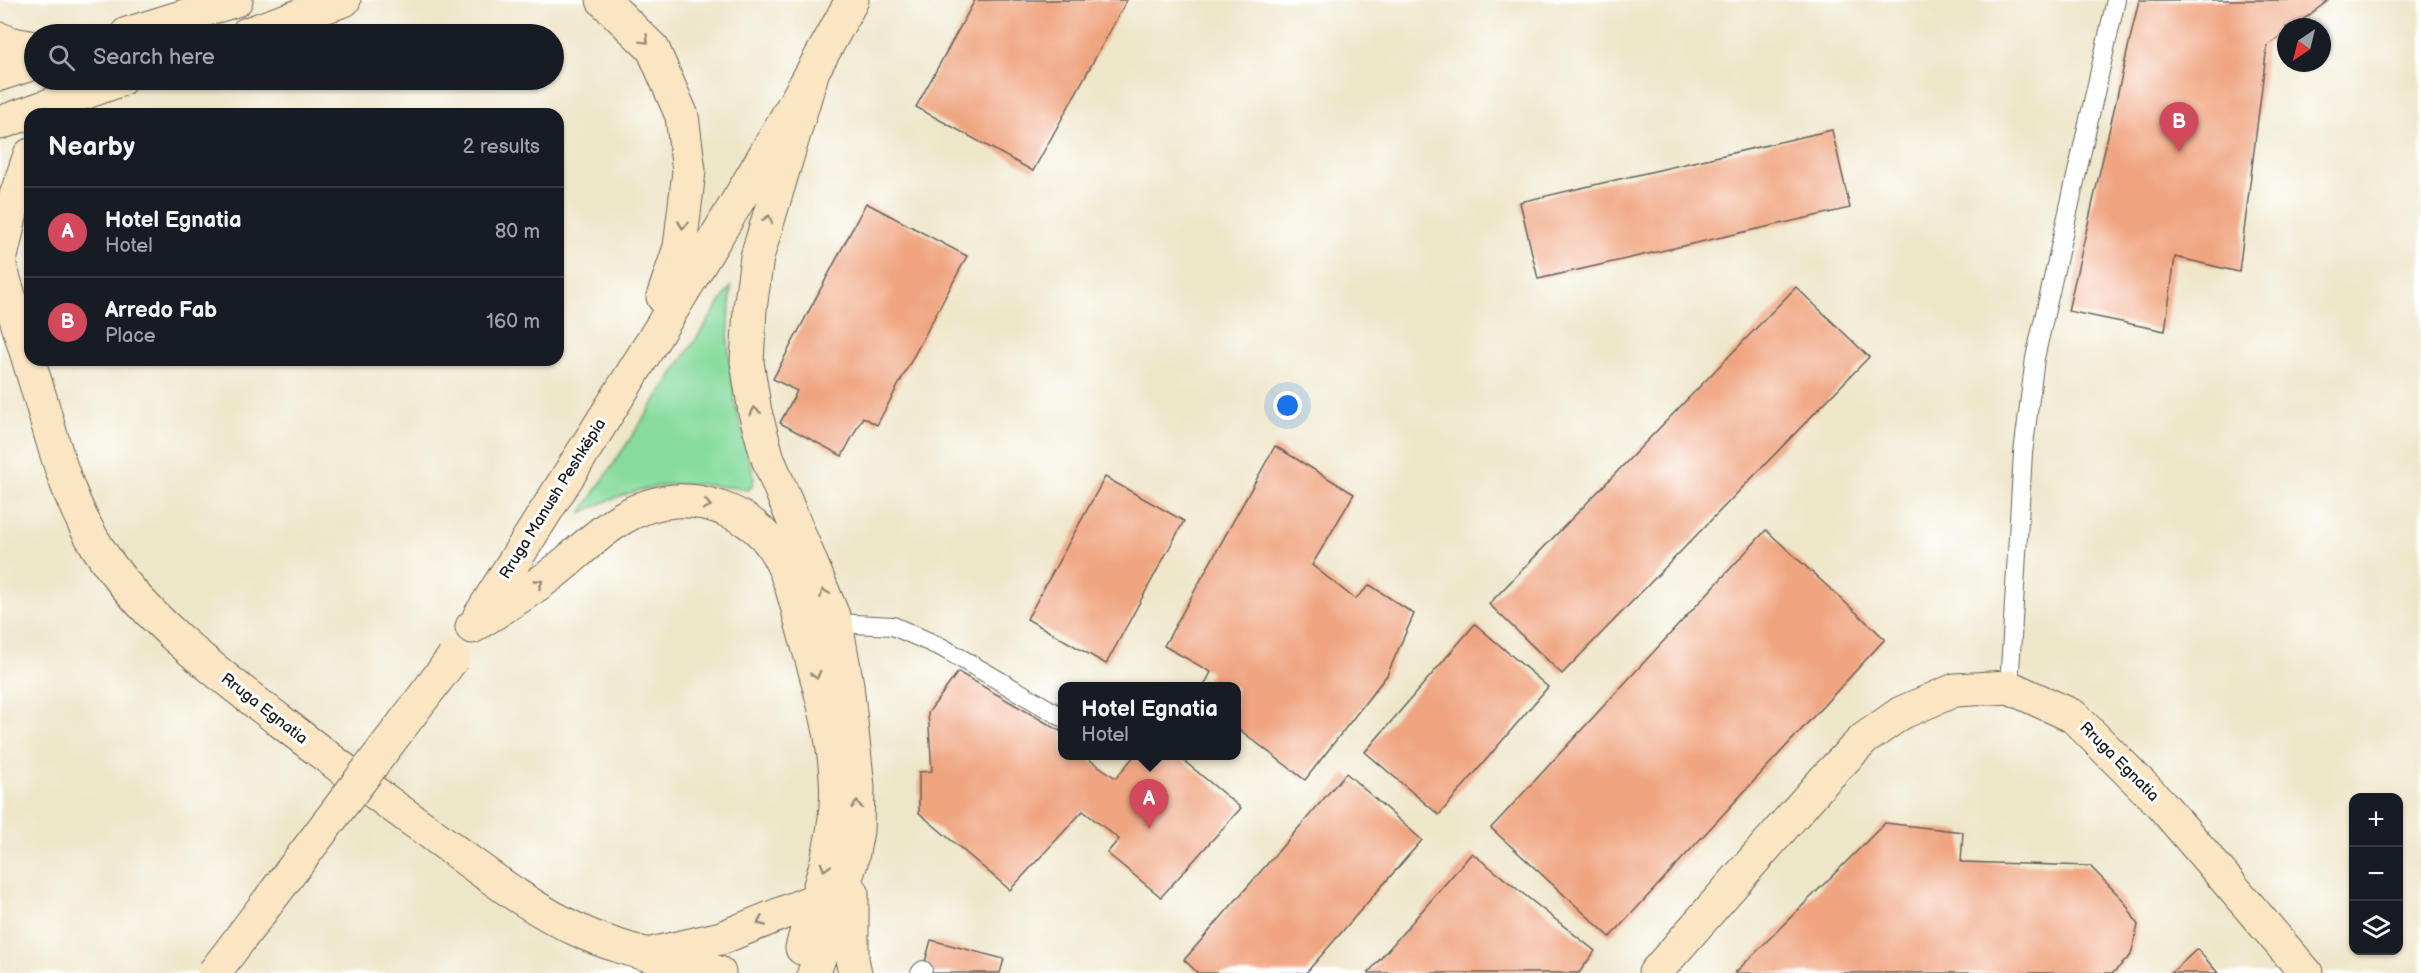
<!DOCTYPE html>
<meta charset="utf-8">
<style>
body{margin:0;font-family:"Balsamiq Sans",sans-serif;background:#242831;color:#f1f3f6}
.controls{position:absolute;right:18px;bottom:18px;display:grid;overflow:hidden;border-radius:12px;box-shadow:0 2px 4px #0004}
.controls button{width:54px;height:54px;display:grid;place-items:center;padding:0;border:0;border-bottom:2px solid #363941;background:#171b24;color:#f1f3f6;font:30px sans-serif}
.compass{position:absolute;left:2277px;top:18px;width:54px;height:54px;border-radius:50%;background:#171b24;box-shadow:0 2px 4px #0004;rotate:215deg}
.you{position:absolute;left:1288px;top:406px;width:21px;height:21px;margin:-15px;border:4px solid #fff;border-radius:50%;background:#1a73e8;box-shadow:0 0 0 9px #1a73e833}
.badge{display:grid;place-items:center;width:39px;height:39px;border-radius:50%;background:#d1495b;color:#fff;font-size:20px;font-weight:700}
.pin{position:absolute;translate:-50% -50px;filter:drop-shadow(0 2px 3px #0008)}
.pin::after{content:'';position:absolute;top:32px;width:21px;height:18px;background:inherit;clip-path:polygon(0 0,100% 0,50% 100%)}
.popup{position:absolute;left:1058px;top:682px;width:183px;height:78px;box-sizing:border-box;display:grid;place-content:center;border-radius:12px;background:#171b24;filter:drop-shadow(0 2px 4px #0005);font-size:20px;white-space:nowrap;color:#9ea1a6}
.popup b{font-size:22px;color:#f1f3f6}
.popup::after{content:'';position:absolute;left:50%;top:100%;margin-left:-12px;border:12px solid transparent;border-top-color:#171b24}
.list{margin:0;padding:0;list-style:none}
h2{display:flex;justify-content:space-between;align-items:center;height:78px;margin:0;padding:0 24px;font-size:26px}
h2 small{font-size:20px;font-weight:400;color:#9ea1a6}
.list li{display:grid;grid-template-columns:39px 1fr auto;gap:18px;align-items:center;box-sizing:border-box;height:90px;padding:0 24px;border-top:2px solid #363941}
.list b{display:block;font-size:22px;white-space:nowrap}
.list p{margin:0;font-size:20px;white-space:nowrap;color:#9ea1a6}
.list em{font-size:20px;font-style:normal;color:#9ea1a6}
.icon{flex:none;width:33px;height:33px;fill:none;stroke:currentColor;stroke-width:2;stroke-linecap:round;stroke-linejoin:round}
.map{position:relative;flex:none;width:2421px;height:973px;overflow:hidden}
.search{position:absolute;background:#171b24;box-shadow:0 2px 4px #0004;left:24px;top:24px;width:540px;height:66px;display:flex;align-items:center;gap:15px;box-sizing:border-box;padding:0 21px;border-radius:33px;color:#9ea1a6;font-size:22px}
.panel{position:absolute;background:#171b24;box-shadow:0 2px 4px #0004;left:24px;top:108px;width:540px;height:258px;border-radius:18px}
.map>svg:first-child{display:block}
.green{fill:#86db9d;stroke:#517c5c;stroke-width:1.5}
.building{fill:#f0a581}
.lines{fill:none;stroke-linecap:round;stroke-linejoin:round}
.lane-casing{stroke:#666359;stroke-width:20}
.secondary-casing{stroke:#666359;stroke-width:35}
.lane{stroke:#fff;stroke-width:18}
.secondary{stroke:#fbe6c3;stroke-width:33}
.secondary-bridge-casing{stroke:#666359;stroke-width:35;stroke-linecap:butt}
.secondary-bridge{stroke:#fbe6c3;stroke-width:33}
.oneway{stroke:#978b78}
.labels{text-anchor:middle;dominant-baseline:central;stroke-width:6;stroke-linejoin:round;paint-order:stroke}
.street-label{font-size:16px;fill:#1c1c1c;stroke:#fff}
</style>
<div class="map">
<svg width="2421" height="973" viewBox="0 0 2421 973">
<rect width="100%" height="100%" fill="#fff"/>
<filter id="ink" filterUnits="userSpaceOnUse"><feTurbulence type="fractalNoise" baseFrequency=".0167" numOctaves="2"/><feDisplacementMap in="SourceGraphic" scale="12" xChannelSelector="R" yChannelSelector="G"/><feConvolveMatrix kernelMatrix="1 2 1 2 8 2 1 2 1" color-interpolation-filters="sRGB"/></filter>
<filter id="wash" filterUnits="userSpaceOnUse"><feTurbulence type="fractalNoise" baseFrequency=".008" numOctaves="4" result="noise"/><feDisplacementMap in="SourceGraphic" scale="24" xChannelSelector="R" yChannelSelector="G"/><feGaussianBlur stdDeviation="1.35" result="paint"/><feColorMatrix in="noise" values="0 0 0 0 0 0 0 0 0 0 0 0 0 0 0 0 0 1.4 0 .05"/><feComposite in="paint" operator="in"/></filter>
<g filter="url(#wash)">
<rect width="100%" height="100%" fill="#eee6c9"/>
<path class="green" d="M731 286 728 341 734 399 754 478 752 486 748 490C681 479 643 482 581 513Z"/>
<g id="blocks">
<path class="building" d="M975 0H1127L1033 171 916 107Z
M2139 0H2329L2293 27H2286V32L2267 46 2239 272 2175 257 2165 331 2068 311Z
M1832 130 1850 208 1538 279 1520 202Z
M866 203 967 256 877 425 863 417 842 456 780 423 797 391 773 379Z
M1796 287 1869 357 1562 674 1489 604Z
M1275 446 1354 494 1312 565 1355 599 1370 585 1414 614 1387 675 1305 780 1236 727V686H1204L1211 672 1164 646Z
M1105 477 1184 521 1106 664 1027 619Z
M1766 530 1885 639 1610 937 1491 828Z
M1475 624 1548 687 1439 815 1365 752Z
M958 672 1062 732V756H1084L1116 778 1134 756H1178L1241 808 1161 897 1107 853 1119 839 1083 811 1010 890 919 813V772L932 771 928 713Z
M1346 773 1422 840 1306 973H1198L1184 960Z
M1885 823 1963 832 1961 862 2090 866 2124 901 2138 925 2131 955 2113 973H1735Z
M1472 853 1595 951 1579 973H1368Z
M931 940 1004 959 1000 973H922Z
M2197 949 2218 973H2171Z"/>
</g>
</g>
<g filter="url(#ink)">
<use href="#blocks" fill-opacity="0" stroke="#666359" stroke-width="1.5"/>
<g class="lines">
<defs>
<path id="lane" d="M836 623 893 626 943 648 1062 717
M2009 687 2023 453 2035 358 2116 0
M920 973 923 970"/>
<path id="secondary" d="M603 0 653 49 682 116 689 171 680 247 663 297
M127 34 236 0
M247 34 344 0
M0 39 13 44 34 48
M0 74 34 63
M812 74 757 257 750 309 747 362 755 412 768 459 836 623 847 685 858 787 857 831 851 863 814 973
M0 123 120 80
M0 261 13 204 30 155
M0 266C14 312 28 358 42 404 56 454 70 504 98 548 142 617 215 671 279 720 327 757 375 794 425 829 476 866 527 908 586 934 628 952 675 961 719 973
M479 617C607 414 738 211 852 0
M472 627C497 611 524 595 548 577 587 548 621 504 675 501 711 499 753 516 773 547 790 573 796 603 804 632 819 686 840 750 836 806 833 855 814 901 802 948
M852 892V959L855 973
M655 953 721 938 815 900
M1655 973 1825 779 1864 739 1901 713 1955 690 2009 687 2073 716 2161 804 2306 973"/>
</defs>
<use href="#lane" class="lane-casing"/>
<use href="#secondary" class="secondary-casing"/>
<use href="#lane" class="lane"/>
<use href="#secondary" class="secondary"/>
<defs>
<path id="secondary-bridge" d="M214 973 453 658"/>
</defs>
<use href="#secondary-bridge" class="secondary-bridge-casing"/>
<use href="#secondary-bridge" class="secondary-bridge"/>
</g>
<defs><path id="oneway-chevron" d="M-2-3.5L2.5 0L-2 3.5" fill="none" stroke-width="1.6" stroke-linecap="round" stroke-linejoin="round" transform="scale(1.5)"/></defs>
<g class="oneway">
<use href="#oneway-chevron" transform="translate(645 40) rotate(45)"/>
<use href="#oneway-chevron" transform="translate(768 219) rotate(-72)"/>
<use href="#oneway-chevron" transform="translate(683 225) rotate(97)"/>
<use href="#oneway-chevron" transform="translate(755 411) rotate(-102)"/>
<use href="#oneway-chevron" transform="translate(707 505) rotate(12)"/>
<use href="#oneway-chevron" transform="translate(539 583) rotate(-33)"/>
<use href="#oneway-chevron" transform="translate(824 593) rotate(-113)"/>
<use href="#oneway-chevron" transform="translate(816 675) rotate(75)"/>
<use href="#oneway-chevron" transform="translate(857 805) rotate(-89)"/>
<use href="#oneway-chevron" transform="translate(825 867) rotate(106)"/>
<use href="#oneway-chevron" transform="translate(761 922) rotate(155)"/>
</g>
</g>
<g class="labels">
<g class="street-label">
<text transform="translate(553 499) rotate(-58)">Rruga Manush Peshkëpia</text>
<text transform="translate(264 709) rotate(38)">Rruga Egnatia</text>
<text transform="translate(2119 762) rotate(45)">Rruga Egnatia</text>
</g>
</g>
</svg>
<div class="controls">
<button>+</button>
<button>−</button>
<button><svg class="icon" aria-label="layers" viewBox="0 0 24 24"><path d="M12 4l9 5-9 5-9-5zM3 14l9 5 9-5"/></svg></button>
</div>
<svg class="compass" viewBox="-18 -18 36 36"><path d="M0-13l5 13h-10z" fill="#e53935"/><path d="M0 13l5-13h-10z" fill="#9ea1a6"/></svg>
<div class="you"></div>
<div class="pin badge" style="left:1149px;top:829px">A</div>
<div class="popup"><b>Hotel Egnatia</b>Hotel</div>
<div class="pin badge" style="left:2179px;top:152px">B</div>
<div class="search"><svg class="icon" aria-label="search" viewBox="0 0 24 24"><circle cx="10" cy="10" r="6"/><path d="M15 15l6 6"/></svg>Search here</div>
<section class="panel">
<h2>Nearby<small>2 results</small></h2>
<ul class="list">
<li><span class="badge">A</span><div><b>Hotel Egnatia</b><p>Hotel</p></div><em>80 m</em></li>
<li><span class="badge">B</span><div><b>Arredo Fab</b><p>Place</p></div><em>160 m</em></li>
</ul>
</section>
</div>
